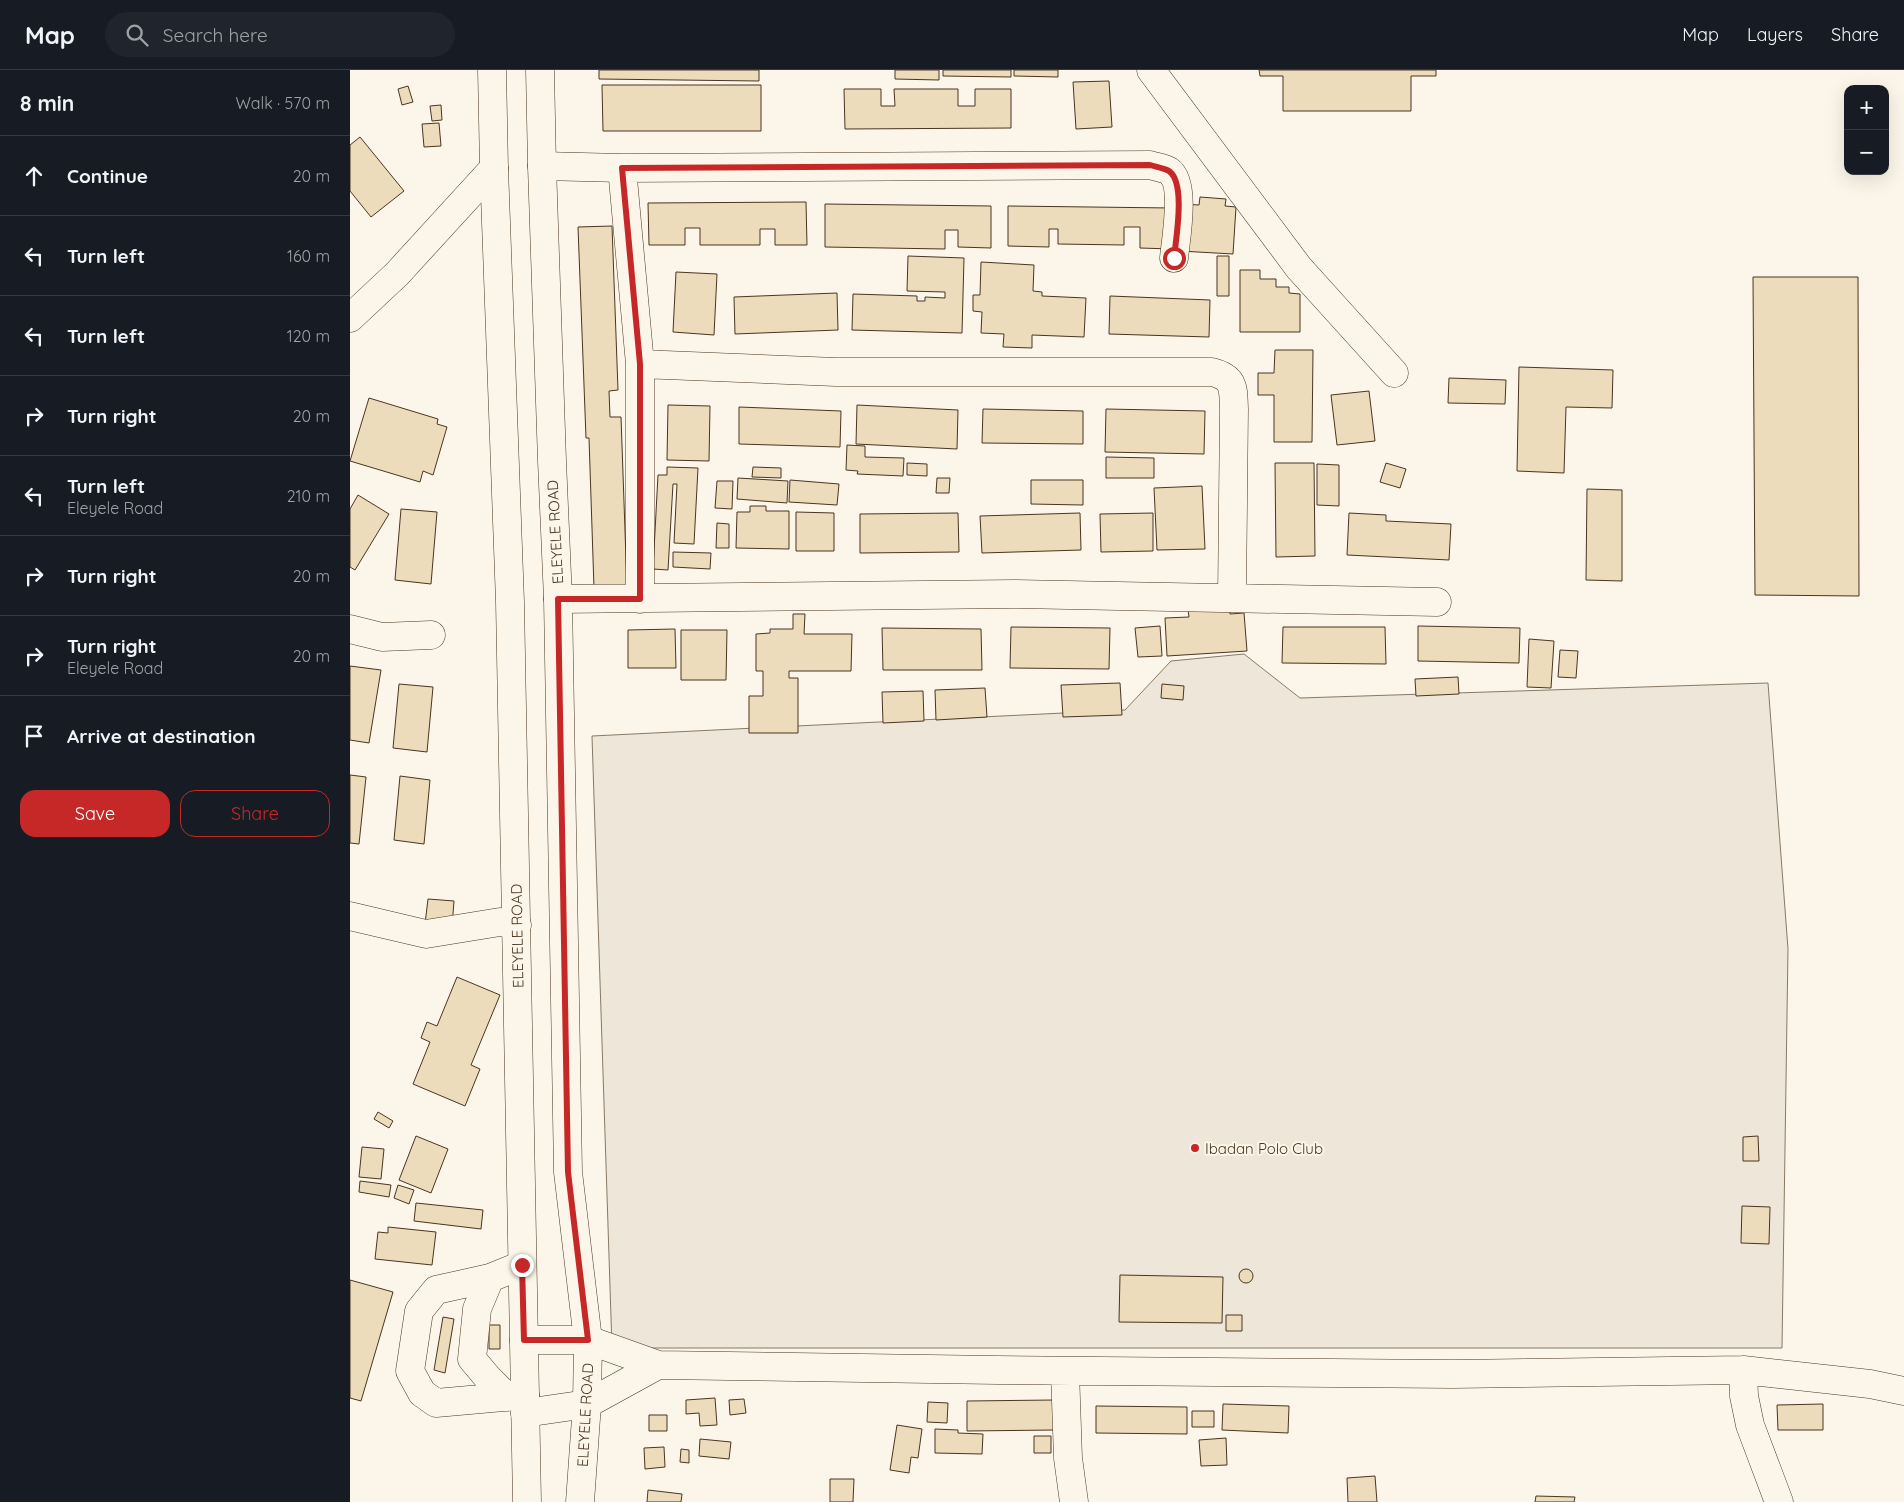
<!DOCTYPE html>
<meta charset="utf-8">
<style>
body{margin:0;font-family:Quicksand,sans-serif;background:#20242c;color:#f1f3f6}
.controls{position:absolute;right:15px;top:15px;display:grid;overflow:hidden;border-radius:10px;box-shadow:0 5px 20px #0002}
.controls button{width:45px;height:45px;display:grid;place-items:center;padding:0;border:0;border-bottom:1px solid #363941;background:#171b24;color:#f1f3f6;font:25px sans-serif}
.stop{position:absolute;width:15px;height:15px;margin:-11px;border:4px solid #c62828;border-radius:50%;background:#fff}
.stop.end{background:#c62828;border-color:#fff;box-shadow:0 1px 5px #0008}
.list{margin:0;padding:0;list-style:none}
h2{display:flex;justify-content:space-between;align-items:center;height:65px;margin:0;padding:0 20px;font-size:21px}
h2 small{font-size:16px;font-weight:400;color:#9ea1a6}
.list li{display:grid;grid-template-columns:32px 1fr auto;gap:15px;align-items:center;box-sizing:border-box;height:80px;padding:0 20px;border-top:1px solid #363941}
.list b{display:block;font-size:19px;white-space:nowrap}
.list p{margin:0;font-size:16px;white-space:nowrap;color:#9ea1a6}
.list em{font-size:16px;font-style:normal;color:#9ea1a6}
.actions{display:flex;gap:10px;padding:15px 20px}
.actions a{flex:1;padding:11px 0;border:1px solid #c62828;border-radius:15px;text-align:center;font-size:18px;color:#c62828}
.actions .main{background:#c62828;color:#fff}
.icon{flex:none;width:28px;height:28px;fill:none;stroke:currentColor;stroke-width:2;stroke-linecap:round;stroke-linejoin:round}
.map{position:relative;flex:none;width:1554px;height:1432px;overflow:hidden}
header{display:flex;align-items:center;gap:30px;box-sizing:border-box;height:70px;padding:0 25px;background:#171b24;border-bottom:1px solid #363941}
header strong{font-size:24px}
nav{display:flex;gap:28px;margin-inline-start:auto;font-size:18px}
.search{width:350px;height:45px;background:#20242c;display:flex;align-items:center;gap:12px;box-sizing:border-box;padding:0 18px;border-radius:28px;color:#9ea1a6;font-size:19px}
main{display:flex}
aside{flex:1;background:#171b24}
.map>svg:first-child{display:block}
.pitch{fill:#ede6d9;stroke:#887966}
.building{fill:#ecdcbc;stroke:#4a3520}
.lines{fill:none;stroke-linecap:round;stroke-linejoin:round}
.minor-casing{stroke:#4a3520;stroke-width:29}
.major-casing{stroke:#4a3520;stroke-width:29}
.minor{stroke:#fbf6e9;stroke-width:28}
.major{stroke:#fbf6e9;stroke-width:28}
.route{stroke:#c62828;stroke-width:6}
.poi-dot{fill:#c62828;stroke:#fbf6e9;stroke-width:2}
.labels{text-anchor:middle;dominant-baseline:central;stroke-width:4;stroke-linejoin:round;paint-order:stroke}
.street-label{font-size:15px;fill:#4a3520;stroke:#fbf6e9}
.poi-label{font-size:15px;fill:#4a3520;stroke:#fbf6e9;text-anchor:start}
</style>
<header>
<strong>Map</strong>
<div class="search"><svg class="icon" aria-label="search" viewBox="0 0 24 24"><circle cx="10" cy="10" r="6"/><path d="M15 15l6 6"/></svg>Search here</div>
<nav><a>Map</a><a>Layers</a><a>Share</a></nav>
</header>
<main>
<aside>
<h2>8 min<small>Walk · 570 m</small></h2>
<ul class="list">
<li><svg class="icon" aria-label="ahead" viewBox="0 0 24 24"><path d="M12 20V5M6 11l6-6 6 6"/></svg><div><b>Continue</b></div><em>20 m</em></li>
<li><svg class="icon" aria-label="left" viewBox="0 0 24 24"><path d="M17 20v-9H6M10 6l-5 5 5 5"/></svg><div><b>Turn left</b></div><em>160 m</em></li>
<li><svg class="icon" aria-label="left" viewBox="0 0 24 24"><path d="M17 20v-9H6M10 6l-5 5 5 5"/></svg><div><b>Turn left</b></div><em>120 m</em></li>
<li><svg class="icon" aria-label="right" viewBox="0 0 24 24"><path d="M7 20v-9h11M14 6l5 5-5 5"/></svg><div><b>Turn right</b></div><em>20 m</em></li>
<li><svg class="icon" aria-label="left" viewBox="0 0 24 24"><path d="M17 20v-9H6M10 6l-5 5 5 5"/></svg><div><b>Turn left</b><p>Eleyele Road</p></div><em>210 m</em></li>
<li><svg class="icon" aria-label="right" viewBox="0 0 24 24"><path d="M7 20v-9h11M14 6l5 5-5 5"/></svg><div><b>Turn right</b></div><em>20 m</em></li>
<li><svg class="icon" aria-label="right" viewBox="0 0 24 24"><path d="M7 20v-9h11M14 6l5 5-5 5"/></svg><div><b>Turn right</b><p>Eleyele Road</p></div><em>20 m</em></li>
<li><svg class="icon" aria-label="arrive" viewBox="0 0 24 24"><path d="M6 21V4h12l-3 4 3 4H6"/></svg><div><b>Arrive at destination</b></div></li>
</ul>
<div class="actions"><a class="main">Save</a><a>Share</a></div>
</aside>
<div class="map">
<svg width="1554" height="1432" viewBox="0 0 1554 1432">
<rect width="100%" height="100%" fill="#fbf6e9"/>
<path class="pitch" d="M894 584 950 628 1418 613 1438 879 1432 1278H262L242 666 775 640 821 591Z"/>
<path class="building" d="M249 0H409V11L249 9Z
M545 0H589V10L545 9Z
M593 0H661V7L593 6Z
M664 0H708V7L664 6Z
M909 0H1086V6H1061V41H933V6H910Z
M759 11 762 57 726 59 723 12Z
M252 15H411V61H253Z
M58 16 63 32 52 35 48 19Z
M494 19H531V36H545L544 19H608V36H625V19H661V58L495 59Z
M91 35 92 50 82 51 80 36Z
M89 53 91 76 74 77 72 54Z
M10 67 54 121 21 147 0 121V75Z
M850 127 876 129 875 136 886 137 883 184 830 181 832 134 849 135Z
M456 132 457 175H425V159H410V175H350V158H335V175H299L298 133Z
M475 134 641 136V178L608 177V160H595V179L475 177Z
M658 136 822 138V179L790 178V157H774V175L708 174V159H699V177L658 176Z
M262 156 268 320 259 321 260 347H271L277 517 244 518 239 368H236L228 157Z
M558 186 614 188 612 263 502 260 503 224 567 226V231H575V227L595 228V222L557 221Z
M867 186H879V226H867Z
M631 192 684 195 683 221 692 222V226L736 228 734 267 682 265V278L653 277 654 264 631 263 632 242 623 241V225H630Z
M890 200H910V209H926V217H939V223L950 224V262H890Z
M326 202 367 204 364 265 323 262Z
M1403 207H1508L1509 526 1405 525Z
M487 223 488 260 385 264 384 227Z
M760 226 860 230 859 267 759 264Z
M925 280H963L962 372H924V325H908V303H924Z
M1169 297 1263 300 1262 338 1216 337 1214 403 1167 401Z
M1099 308 1156 310 1155 334 1098 333Z
M1019 321 1025 371 987 375 981 325Z
M19 328 88 349 87 354 97 357 83 405 73 401 70 412 0 391Z
M318 335 360 336 359 391 317 390Z
M507 335 608 340 607 379 506 374Z
M389 337 491 341 490 377 389 374Z
M633 339 733 341V374L632 373Z
M756 339 855 341 854 384 755 382Z
M497 375 515 376V387L554 388 553 406 507 404 508 401 496 400Z
M756 387 804 388V408H756Z
M557 393 577 394V406L557 405Z
M925 393H964L965 486 926 487Z
M1036 393 1056 399 1050 418 1030 412Z
M967 394 989 395V436L967 435Z
M317 397 348 398 344 474 324 473 327 414H323L318 500 303 499 308 405H317Z
M403 397 431 398V408L402 407Z
M388 408 438 411 437 433 387 429Z
M587 408H600L599 423H586Z
M440 410 489 414 487 435 439 432Z
M681 410H733V435L681 434Z
M367 411H383L382 439 365 438Z
M852 416 855 479 807 480 804 418Z
M1237 419 1272 420V511L1236 510Z
M8 425 39 444 5 500 0 497V439Z
M400 436H416V441H439V479L386 478 387 442H400Z
M51 439 87 442 81 514 45 510Z
M446 442 484 443V481H446Z
M608 443 609 482 510 483V444Z
M730 443 731 480 632 483 630 446Z
M803 443V481L751 482 750 444Z
M999 443 1036 445V451L1101 454 1099 490 997 485Z
M367 453 379 454V478H366Z
M323 482 361 483 360 499 323 497Z
M880 537V544L894 543 897 581 817 586 815 548 839 547 838 540Z
M443 544H455L454 564H502L501 601H439V608H448V663H399V626H413V601H406V564L420 563V559H443Z
M810 556 812 586 788 587 785 558Z
M1068 556 1170 558 1169 593 1068 591Z
M661 557 760 558 759 599 660 598Z
M933 557H1035L1036 594 932 593Z
M532 558 631 559 632 600H533Z
M325 559 326 598H278V560Z
M331 560H377L376 610H331Z
M1179 569 1204 571 1201 618 1177 617Z
M1210 580 1228 581 1226 608 1208 607Z
M0 596 31 600 19 673 0 670Z
M1108 607 1109 624 1066 626 1065 609Z
M770 613 772 645 713 647 711 615Z
M49 614 83 617 77 682 43 678Z
M812 614 834 616 833 630 811 628Z
M635 618 637 647 586 650 585 620Z
M573 621 574 651 533 653 532 622Z
M0 705 16 707 9 774 0 773Z
M50 706 80 710 74 774 44 770Z
M78 829 104 831 102 857 75 854Z
M107 907 150 925 121 995 130 999 115 1036 63 1014 80 972 71 968 77 952 87 956Z
M28 1042 43 1051 39 1058 24 1049Z
M66 1066 98 1079 81 1123 49 1110Z
M1408 1066 1409 1091H1393V1067Z
M12 1077 34 1079 31 1109 9 1107Z
M10 1111 41 1115 39 1127 9 1122Z
M48 1115 64 1120 59 1134 44 1128Z
M66 1133 133 1140 131 1159 64 1151Z
M1392 1136 1420 1137 1419 1174 1391 1173Z
M38 1157 86 1162 82 1195 25 1189 28 1162 38 1163Z
M889 1206a7 7 0 1 1 14 0a7 7 0 1 1-14 0Z
M770 1205 873 1207 872 1253 769 1252Z
M0 1210 43 1222 11 1331 0 1328Z
M876 1245H892V1261H876Z
M93 1247 104 1249 95 1303 84 1300Z
M139 1255H150V1279H139Z
M365 1328 367 1355 350 1356 349 1343 336 1344V1330Z
M394 1329 396 1343 380 1345 379 1330Z
M704 1330 705 1360 617 1361V1331Z
M578 1332 598 1333 597 1353 577 1352Z
M873 1334 939 1336 938 1363 872 1360Z
M1473 1334V1360H1428L1427 1335Z
M746 1336 837 1337V1364L746 1363Z
M842 1341H864V1357H842Z
M299 1345H317V1361H299Z
M547 1355 572 1359 568 1388 561 1387 559 1403 540 1400Z
M585 1359 608 1360V1363L633 1364 632 1384 585 1383Z
M684 1366H701V1383H684Z
M876 1368 877 1395 851 1396 849 1370Z
M350 1369 381 1372 379 1389 349 1386Z
M314 1377 315 1397 295 1399 294 1378Z
M331 1379 339 1380V1393L330 1392Z
M1025 1406 1027 1432H998L997 1408Z
M480 1409H504L503 1432H480Z
M298 1420 332 1424 331 1432H297Z
M1186 1426 1225 1427 1224 1432H1185Z"/>
<g class="lines">
<defs>
<path id="minor" d="M801 0 949 198 1044 303
M192 96 272 98 800 95C806 97 814 98 819 101 836 113 826 168 824 188
M272 98 290 294V529
M0 248 47 204 144 98
M290 294 486 302H862C885 308 883 318 884 339L882 528
M208 529 664 524 1087 532
M0 559 32 567 81 565
M0 846 76 864 150 852 167 855
M172 1195 140 1208 86 1220 69 1241 60 1301 72 1323 86 1333 175 1325
M140 1208 127 1239 122 1289 138 1308 157 1327
M174 1270H238L308 1295 647 1300 1103 1304 1393 1300 1520 1314 1554 1321
M1393 1300 1394 1326 1400 1355 1429 1432
M715 1301 718 1388 724 1432
M175 1343 237 1334 308 1295"/>
<path id="major" d="M142 0 144 98 160 532 177 1432
M190 0 192 96 202 391 208 529 218 1102 238 1270 237 1334 230 1432"/>
</defs>
<use href="#minor" class="minor-casing"/>
<use href="#major" class="major-casing"/>
<use href="#minor" class="minor"/>
<use href="#major" class="major"/>
</g>
<g class="lines">
<path class="route" d="M172 1195 174 1270H238L218 1102 208 529H290V294L272 98 800 95C806 97 814 98 819 101 836 113 826 168 824 188"/>
</g>
<circle class="poi-dot" cx="845" cy="1078" r="5"/>
<g class="labels">
<g class="street-label">
<text transform="translate(205 462) rotate(-93)">ELEYELE ROAD</text>
<text transform="translate(167 866) rotate(-91)">ELEYELE ROAD</text>
<text transform="translate(235 1345) rotate(-87)">ELEYELE ROAD</text>
</g>
<g class="poi-label">
<text x="855" y="1078">Ibadan Polo Club</text>
</g>
</g>
</svg>
<div class="controls">
<button>+</button>
<button>−</button>
</div>
<div class="stop" style="left:824px;top:188px"></div>
<div class="stop end" style="left:172px;top:1195px"></div>
</div>
</main>
